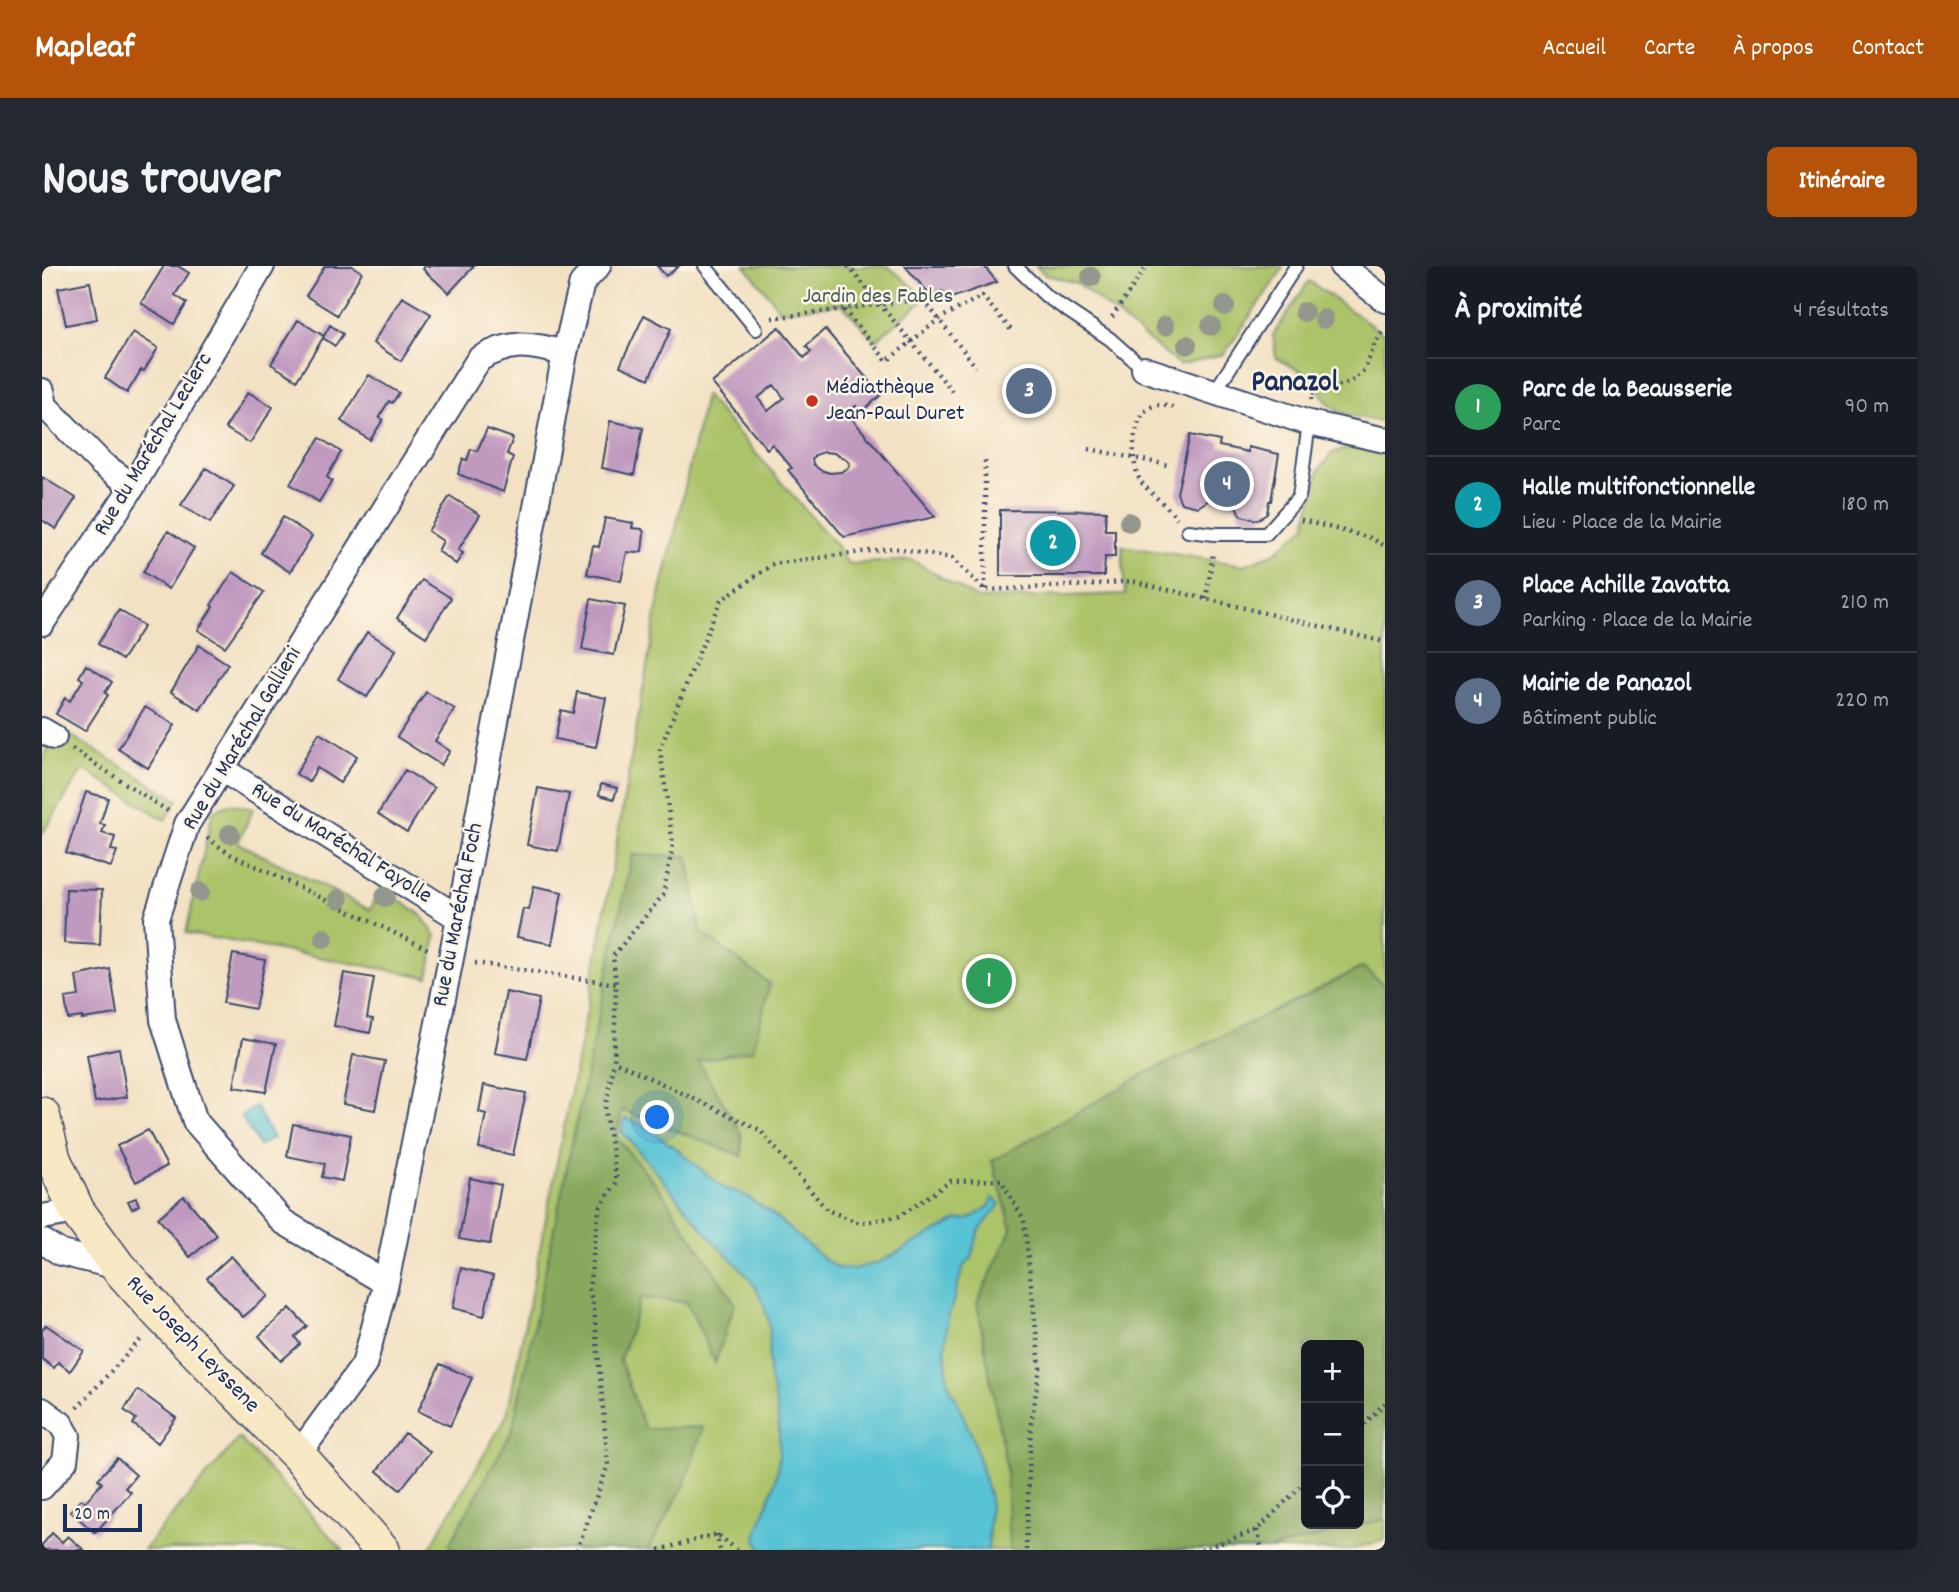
<!DOCTYPE html>
<html lang="fr">
<meta charset="utf-8">
<style>
body{margin:0;font-family:Dekko,sans-serif;background:#242831;color:#f1f3f6}
.controls{position:absolute;right:21px;bottom:21px;display:grid;overflow:hidden;border-radius:10px;box-shadow:0 7px 28px #0002}
.controls button{width:63px;height:63px;display:grid;place-items:center;padding:0;border:0;border-bottom:2px solid #363941;background:#171b24;color:#f1f3f6;font:35px sans-serif}
.scale{position:absolute;left:21px;bottom:18px;width:79px;box-sizing:border-box;padding-left:7px;border:4px solid #1b2f5e;border-top:0;font-size:19px;line-height:24px;white-space:nowrap;color:#1b2f5e;-webkit-text-stroke:5px #fcf5e5;paint-order:stroke}
.you{position:absolute;left:616px;top:852px;width:24px;height:24px;margin:-18px;border:5px solid #fff;border-radius:50%;background:#1a73e8;box-shadow:0 0 0 10px #1a73e833}
.badge{display:grid;place-items:center;width:46px;height:46px;border-radius:50%;background:#b45309;color:#fff;font-size:23px;font-weight:700}
.pin{position:absolute;translate:-50% -50%;border:4px solid #fff;box-shadow:0 2px 7px #0006}
.list{margin:0;padding:0;list-style:none}
h2{display:flex;justify-content:space-between;align-items:center;height:91px;margin:0;padding:0 28px;font-size:30px}
h2 small{font-size:23px;font-weight:400;color:#9ea1a6}
.list li{display:grid;grid-template-columns:46px 1fr auto;gap:21px;align-items:center;box-sizing:border-box;height:98px;padding:0 28px;border-top:2px solid #363941}
.list b{display:block;font-size:26px;white-space:nowrap}
.list p{margin:0;font-size:23px;white-space:nowrap;color:#9ea1a6}
.list em{font-size:23px;font-style:normal;color:#9ea1a6}
.icon{flex:none;width:38px;height:38px;fill:none;stroke:currentColor;stroke-width:2;stroke-linecap:round;stroke-linejoin:round}
.map{position:relative;flex:none;width:1343px;height:1284px;overflow:hidden;border-radius:10px}
header{display:flex;align-items:center;gap:42px;box-sizing:border-box;height:98px;padding:0 35px;background:#b45309;color:#fff}
header strong{font-size:33px}
nav{display:flex;gap:38px;margin-inline-start:auto;font-size:24px}
.intro{display:flex;align-items:center;justify-content:space-between;box-sizing:border-box;height:168px;padding:0 42px}
h1{margin:0;font-size:49px}
.button{padding:18px 32px;border-radius:10px;background:#b45309;color:#fff;font-size:24px;font-weight:700}
main{display:flex;gap:42px;padding:0 42px}
aside{flex:1;background:#171b24;border-radius:10px;box-shadow:0 7px 28px #0002}
.map>svg:first-child{display:block}
.green{fill:#abc369;stroke:#637964;stroke-width:2;fill-rule:evenodd}
.forest{fill:#88a95d;stroke:#526c5e;stroke-width:2;fill-rule:evenodd}
.water{fill:#59c3d4;stroke:#3a7999;stroke-width:2}
.building{fill:#c099bf;fill-rule:evenodd}
.lines{fill:none;stroke-linecap:round;stroke-linejoin:round}
.lane-casing{stroke:#3b4a6d;stroke-width:16}
.street-casing{stroke:#3b4a6d;stroke-width:28}
.secondary-casing{stroke:#3b4a6d;stroke-width:38}
.path{stroke:#3b4a6d;stroke-width:4.5;stroke-dasharray:2 5;stroke-linecap:butt}
.lane{stroke:#fff;stroke-width:12}
.street{stroke:#fff;stroke-width:24}
.secondary{stroke:#f8e8c3;stroke-width:35}
.tree{fill:#94978d}
.poi-dot{fill:#c8321e;stroke:#fcf5e5;stroke-width:2.5}
.labels{text-anchor:middle;dominant-baseline:central;stroke-width:5;stroke-linejoin:round;paint-order:stroke}
.park-label{font-size:23px;fill:#465b61;stroke:#fcf5e5}
.poi-label{font-size:23px;fill:#1b2f5e;stroke:#fcf5e5;text-anchor:start}
.street-label{font-size:23px;fill:#1b2f5e;stroke:#fcf5e5}
.district-label{font-size:30px;font-weight:bold;fill:#1b2f5e;stroke:#fcf5e5}
</style>
<header>
<strong>Mapleaf</strong>
<nav><a>Accueil</a><a>Carte</a><a>À propos</a><a>Contact</a></nav>
</header>
<div class="intro"><h1>Nous trouver</h1><a class="button">Itinéraire</a></div>
<main>
<div class="map">
<svg width="1343" height="1284" viewBox="0 0 1343 1284">
<rect width="100%" height="100%" fill="#fcf5e5"/>
<filter id="ink" filterUnits="userSpaceOnUse"><feTurbulence type="fractalNoise" baseFrequency=".0143" numOctaves="2"/><feDisplacementMap in="SourceGraphic" scale="14" xChannelSelector="R" yChannelSelector="G"/><feConvolveMatrix kernelMatrix="1 2 1 2 8 2 1 2 1" color-interpolation-filters="sRGB"/></filter>
<filter id="wash" filterUnits="userSpaceOnUse"><feTurbulence type="fractalNoise" baseFrequency=".00686" numOctaves="4" result="noise"/><feDisplacementMap in="SourceGraphic" scale="28" xChannelSelector="R" yChannelSelector="G"/><feGaussianBlur stdDeviation="1.57" result="paint"/><feColorMatrix in="noise" values="0 0 0 0 0 0 0 0 0 0 0 0 0 0 0 0 0 1.4 0 .05"/><feComposite in="paint" operator="in"/></filter>
<g filter="url(#wash)">
<rect width="100%" height="100%" fill="#f3e1c3"/>
<path class="green" d="M703 0H846L884 32 833 75 800 38 737 45 731 34Z
M994 0H1238L1241 2 1182 88 1137 99 1035 17 1004 9Z
M1267 15 1343 69V156C1311 150 1284 151 1274 114L1234 92 1231 69Z
M663 129 794 279 806 298 870 294 936 333 1083 328 1080 280 1201 299 1231 288 1263 261 1277 204 1290 187 1308 181 1343 189V1274L1307 1284H393L389 1280 465 1149 549 724 616 337 634 262ZM1264 1079H1317V1258H1264Z
M18 463 136 534 123 554 41 503 0 568V493Z
M189 538 211 543 196 577 328 644 339 622 378 648 394 670 386 711 144 667 171 545Z
M197 1172 301 1284H101Z"/>
<path class="forest" d="M590 589 646 590 659 666 728 718 711 784 656 795 699 867 700 890 580 844 574 871 619 925 693 1037 673 1097 645 1036 599 1032 578 1094 603 1163 661 1161 642 1220 606 1284H413L407 1279 470 1165Z
M1321 701 1343 720V1253L1226 1284H967L964 1200 935 1037 970 962 950 895 1105 807ZM1317 1079V1258H1264V1079Z"/>
<path class="water" d="M214 841 231 872 217 880 199 850Z
M583 852 600 859 631 880 683 923 699 927 729 947 782 993 796 1002 811 1003 836 997 915 954 927 953 948 940 950 931 958 938 937 965 932 979 930 992 921 1001 905 1056 903 1085 906 1116 930 1170 948 1232 946 1284H720L714 1273C719 1249 732 1227 736 1202 738 1180 738 1160 734 1138 732 1127 728 1117 727 1106 725 1088 731 1071 726 1053 715 1006 688 997 661 963 634 930 608 897 579 865Z"/>
<g id="blocks">
<path class="building" d="M122 0H136L147 7 133 29 145 37 132 58 99 37Z
M283 0H310L320 6 295 49 264 30Z
M383 0H432L407 27 381 3Z
M615 0H637L624 10Z
M863 0H942L955 16 909 32 900 25 888 29Z
M48 16 55 53 24 59 16 22Z
M360 31 389 48 359 95 331 77Z
M602 49 629 63 607 113 578 100Z
M256 54 282 70 288 59 301 68 293 80 281 72 255 114 229 98Z
M737 61 762 92 769 86 764 80 783 63 839 129 819 146 814 140 805 147 893 251 802 271 746 204 750 202 730 178 725 183 670 117ZM732 119 742 132 726 145 716 132ZM782 186 792 187 802 192 808 197 806 202 799 206 788 207 778 204 771 198 770 193 773 189Z
M91 66 116 82 102 105 99 104 85 127 63 112Z
M327 109 357 127 350 137 347 135 337 151 341 154 328 174 299 155Z
M206 126 231 141 208 177 183 162Z
M568 155 601 162 592 209 560 202Z
M445 163 471 172 465 188 471 191 461 226 416 208 421 193 425 194 429 183 435 185Z
M1148 169 1178 175 1177 180 1206 186V181L1237 188 1229 235H1227L1225 248 1215 254 1199 250 1194 240 1167 234 1156 241 1139 237 1135 227Z
M278 172 299 186 285 211 290 215 277 236 248 218Z
M164 202 192 220 168 257 139 239Z
M0 211 34 232 14 263 0 254Z
M408 230 438 249 416 284 421 287 414 298 396 285 401 275 386 265Z
M958 244 1064 245 1063 264H1073V291H1063L1062 310H958Z
M241 251 270 270 248 306 219 287Z
M563 252 591 257 590 262 600 263 602 267 600 285 595 287 585 286 579 315 545 308 551 280 557 281Z
M126 265 152 282 127 323 101 306Z
M191 306 222 326 183 381 156 364 171 341 169 339Z
M380 314 409 332 384 371 355 352Z
M549 333 583 340 572 389 540 383Z
M77 344 102 360 80 394 56 378Z
M325 366 354 384 325 431 296 413Z
M157 379 186 398 158 444 129 426Z
M44 399 70 416 63 427 66 429 43 465 14 448 23 432 28 435 41 414 37 411Z
M384 426 413 443 393 475 408 485 399 499 355 471Z
M535 426 564 432 554 481 513 473 519 444 531 447Z
M103 441 133 459 106 502 76 483Z
M277 467 315 490 298 517 275 502 267 516 254 508Z
M363 504 392 522 365 566 336 548Z
M559 518 575 522 572 533 557 529Z
M496 522 527 528 516 585 485 579Z
M44 526 66 532 58 558 63 559 60 567 73 571 69 584 75 585 69 601 24 587Z
M492 620 520 626 510 678 475 671 481 643 487 644Z
M24 623 60 624 58 679 22 677Z
M191 688 223 694 213 743 181 737Z
M68 703 75 748 40 753V751L26 753 23 732 37 730 34 710Z
M302 707 332 712 325 752 331 753 328 767 292 760Z
M464 726 497 733 485 793 453 787Z
M201 772 234 778 224 826 192 821Z
M77 782 85 831 53 836 45 789Z
M311 789 343 795 333 844 301 838Z
M442 819 484 827 471 889 437 882 444 848 437 846Z
M251 858 309 869 300 915 280 911 283 898 245 890Z
M106 864 125 900 94 916 75 880Z
M428 912 459 919 448 978 417 973Z
M142 930 175 969 148 991 116 952Z
M94 932 97 939 90 943 86 935Z
M189 990 226 1030 201 1051 165 1012Z
M419 1002 451 1010 442 1050 411 1042Z
M248 1042 265 1060 253 1071 258 1078 239 1095 217 1070Z
M4 1059 42 1085 28 1105 16 1096 12 1102 0 1093V1064Z
M398 1098 430 1112 408 1160 376 1145Z
M96 1124 134 1152 116 1177 91 1158 94 1153 82 1144Z
M363 1167 388 1186 358 1224 335 1205Z
M75 1192 94 1209 83 1222 89 1226 53 1267 28 1245 39 1233 43 1236 60 1217 56 1213Z
M10 1267 20 1276 26 1270 42 1284H0V1279Z"/>
</g>
</g>
<g filter="url(#ink)">
<use href="#blocks" fill-opacity="0" stroke="#3b4a6d" stroke-width="2"/>
<g class="lines">
<defs>
<path id="lane" d="M663 0 714 63
M973 0 1004 30 1068 73 1102 103
M1173 125 1254 0
M1146 265 1173 268H1224L1257 231 1267 157"/>
<path id="street" d="M1300 0 1343 34
M1102 103 1267 157 1343 174
M0 125 3 140 60 198 91 220
M0 357 91 220 220 0
M0 464 12 471
M181 504 417 652
M0 951 35 945
M0 975 19 987 76 1001
M344 1017 240 955 153 855 121 754 114 653 145 558 437 93C471 74 486 78 523 87
M0 1144 19 1158 26 1170 23 1195 0 1221
M256 1189 322 1099 344 1017 417 652 523 87 540 17 556 0"/>
<path id="secondary" d="M0 849 11 893 35 945 76 1001 120 1050 256 1189 340 1284"/>
</defs>
<use href="#lane" class="lane-casing"/>
<use href="#street" class="street-casing"/>
<use href="#secondary" class="secondary-casing"/>
<path class="path" d="M806 0 911 126
M802 44 845 95 897 53 940 30 970 65
M1070 51 1105 0
M730 52 881 33 934 101
M1269 134V128L1309 116 1323 103 1332 80 1343 63
M1131 141C1124 140 1116 137 1109 141 1089 150 1087 201 1100 217 1109 228 1125 240 1135 252
M1047 183 1126 199
M1259 254 1329 272 1343 280
M943 323V191
M1164 333 1171 287
M30 483 126 545
M165 572 188 588 388 684
M433 697 574 718
M35 1142 101 1071
M1317 1163 1343 1137
M1215 1264 1220 1284
M675 1268 678 1284
M535 1284 566 1199 552 1042 547 1023 557 943 575 916 563 843 572 796
M617 1284 675 1268 695 1284
M984 1284 989 1158 998 1101 982 954 959 914 909 915 858 950 818 957 785 944 718 864 572 795 574 718 571 690 621 629 631 579 618 483 678 335 731 298 850 282 910 292 943 324 1047 319 1090 315 1343 376
M1159 1284 1215 1264 1264 1215"/>
<use href="#lane" class="lane"/>
<use href="#street" class="street"/>
<use href="#secondary" class="secondary"/>
</g>
<g class="tree">
<circle cx="1049" cy="11" r="10"/>
<circle cx="1183" cy="40" r="10"/>
<circle cx="1262" cy="46" r="10"/>
<circle cx="1282" cy="53" r="10"/>
<circle cx="1123" cy="60" r="10"/>
<circle cx="1169" cy="60" r="10"/>
<circle cx="1145" cy="79" r="10"/>
<circle cx="1087" cy="256" r="10"/>
<circle cx="188" cy="568" r="10"/>
<circle cx="158" cy="626" r="10"/>
<circle cx="343" cy="631" r="10"/>
<circle cx="297" cy="633" r="10"/>
<circle cx="282" cy="672" r="10"/>
</g>
</g>
<circle class="poi-dot" cx="770" cy="135" r="7"/>
<g class="labels">
<g class="park-label">
<text x="836" y="31">Jardin des Fables</text>
</g>
<g class="poi-label">
<text x="784" y="122">Médiathèque<tspan x="784" dy="26">Jean-Paul Duret</tspan></text>
</g>
<g class="street-label">
<text transform="translate(112 179) rotate(-59)">Rue du Maréchal Leclerc</text>
<text transform="translate(201 473) rotate(-59)">Rue du Maréchal Gallieni</text>
<text transform="translate(299 578) rotate(32)">Rue du Maréchal Fayolle</text>
<text transform="translate(417 649) rotate(-79)">Rue du Maréchal Foch</text>
<text transform="translate(150 1079) rotate(46)">Rue Joseph Leyssene</text>
</g>
<g class="district-label">
<text x="1253" y="118">Panazol</text>
</g>
</g>
</svg>
<div class="controls">
<button>+</button>
<button>−</button>
<button><svg class="icon" aria-label="locate" viewBox="0 0 24 24"><circle cx="12" cy="12" r="6"/><path d="M12 2v4M12 18v4M2 12h4M18 12h4"/></svg></button>
</div>
<div class="scale">20 m</div>
<div class="you"></div>
<div class="pin badge" style="left:947px;top:715px;background:#2e9e5b">1</div>
<div class="pin badge" style="left:1011px;top:277px;background:#0f9aa8">2</div>
<div class="pin badge" style="left:987px;top:125px;background:#5c6f8a">3</div>
<div class="pin badge" style="left:1185px;top:218px;background:#5c6f8a">4</div>
</div>
<aside>
<h2>À proximité<small>4 résultats</small></h2>
<ul class="list">
<li><span class="badge" style="background:#2e9e5b">1</span><div><b>Parc de la Beausserie</b><p>Parc</p></div><em>90 m</em></li>
<li><span class="badge" style="background:#0f9aa8">2</span><div><b>Halle multifonctionnelle</b><p>Lieu · Place de la Mairie</p></div><em>180 m</em></li>
<li><span class="badge" style="background:#5c6f8a">3</span><div><b>Place Achille Zavatta</b><p>Parking · Place de la Mairie</p></div><em>210 m</em></li>
<li><span class="badge" style="background:#5c6f8a">4</span><div><b>Mairie de Panazol</b><p>Bâtiment public</p></div><em>220 m</em></li>
</ul>
</aside>
</main>
